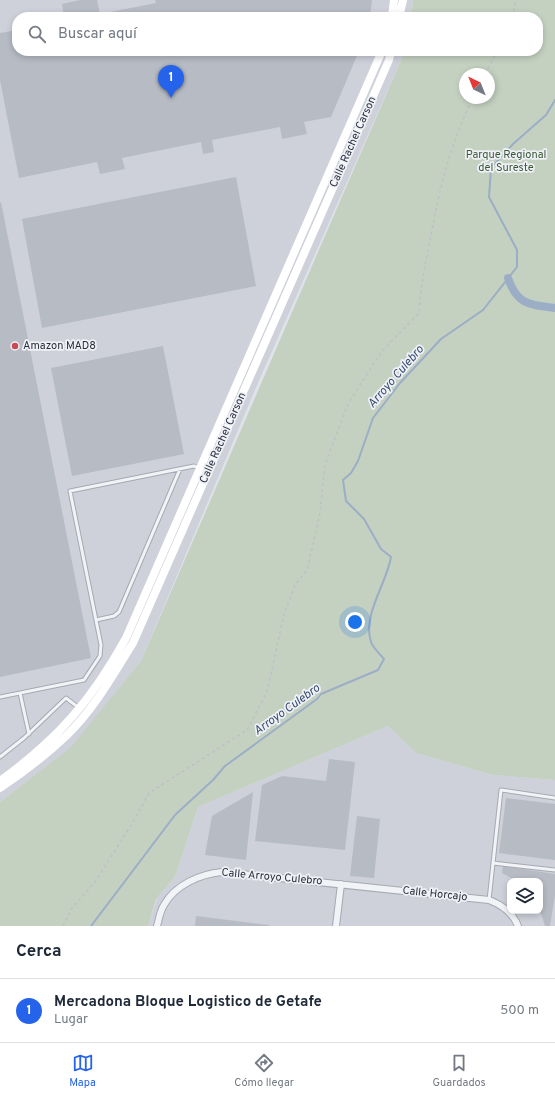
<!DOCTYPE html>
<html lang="es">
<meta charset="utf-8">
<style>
body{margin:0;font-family:Overpass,sans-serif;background:#f6f6f7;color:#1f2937}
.controls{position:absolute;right:12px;bottom:12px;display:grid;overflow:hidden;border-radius:8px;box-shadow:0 2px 6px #0003}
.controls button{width:36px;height:36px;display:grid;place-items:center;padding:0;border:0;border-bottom:1px solid #e0e1e3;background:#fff;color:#1f2937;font:20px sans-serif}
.compass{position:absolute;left:459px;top:68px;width:36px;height:36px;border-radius:50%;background:#fff;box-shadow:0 2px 6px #0003;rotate:317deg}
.you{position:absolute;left:355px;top:622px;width:14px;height:14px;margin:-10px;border:3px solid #fff;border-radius:50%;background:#1a73e8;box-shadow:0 0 0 6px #1a73e833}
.badge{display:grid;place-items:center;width:26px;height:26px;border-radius:50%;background:#2563eb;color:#fff;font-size:13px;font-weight:700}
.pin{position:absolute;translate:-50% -33px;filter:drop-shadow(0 1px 2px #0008)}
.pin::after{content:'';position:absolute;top:21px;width:14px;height:12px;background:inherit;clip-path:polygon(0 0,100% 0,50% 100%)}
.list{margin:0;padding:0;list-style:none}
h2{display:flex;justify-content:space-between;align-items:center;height:52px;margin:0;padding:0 16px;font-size:17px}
h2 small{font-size:13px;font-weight:400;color:#747a83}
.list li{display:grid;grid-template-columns:26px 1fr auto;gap:12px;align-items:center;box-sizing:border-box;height:64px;padding:0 16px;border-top:1px solid #e0e1e3}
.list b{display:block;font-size:15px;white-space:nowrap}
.list p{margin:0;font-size:13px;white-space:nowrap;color:#747a83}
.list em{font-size:13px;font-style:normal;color:#747a83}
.icon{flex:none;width:22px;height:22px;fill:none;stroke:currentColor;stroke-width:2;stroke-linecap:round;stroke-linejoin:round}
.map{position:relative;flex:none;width:555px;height:926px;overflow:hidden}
.search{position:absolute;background:#fff;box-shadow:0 2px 6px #0003;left:12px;right:12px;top:12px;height:44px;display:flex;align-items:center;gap:10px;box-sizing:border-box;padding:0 14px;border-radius:16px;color:#747a83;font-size:15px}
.sheet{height:116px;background:#fff}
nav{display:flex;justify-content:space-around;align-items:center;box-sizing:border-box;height:56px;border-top:1px solid #e0e1e3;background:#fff;font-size:11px;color:#747a83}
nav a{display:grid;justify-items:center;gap:2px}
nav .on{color:#2563eb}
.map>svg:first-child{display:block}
.built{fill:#ced1da;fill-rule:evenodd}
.green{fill:#c4d1c1;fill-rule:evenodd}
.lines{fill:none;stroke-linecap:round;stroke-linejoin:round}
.stream{stroke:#9cadc6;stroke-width:2}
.canal{stroke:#9cadc6;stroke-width:8}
.building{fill:#b7bbc4}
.lane-casing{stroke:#a5a9b2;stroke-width:5}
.street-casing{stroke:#a5a9b2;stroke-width:8}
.path{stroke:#bec0c6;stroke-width:1.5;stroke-dasharray:3 3;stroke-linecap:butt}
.lane{stroke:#f2f3f6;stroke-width:3}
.street{stroke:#f2f3f6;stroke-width:6}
.secondary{stroke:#fff;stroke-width:8}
.poi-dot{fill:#c74a54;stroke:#eff1f6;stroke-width:1.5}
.labels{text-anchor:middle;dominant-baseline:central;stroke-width:3.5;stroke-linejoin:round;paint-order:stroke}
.street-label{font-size:11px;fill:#292f3e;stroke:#eff1f6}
.park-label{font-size:11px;fill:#3b5937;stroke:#eff1f6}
.poi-label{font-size:11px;fill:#292f3e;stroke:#eff1f6;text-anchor:start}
.water-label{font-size:12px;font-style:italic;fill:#354b70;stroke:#eff1f6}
</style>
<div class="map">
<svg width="555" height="926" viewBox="0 0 555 926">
<rect width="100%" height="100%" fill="#dfe2e8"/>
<path class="built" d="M0 0H413L411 17H17V51H405L257 385 141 661 74 745 0 802Z
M388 726 416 753 493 775 555 780V926H148L157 898 175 877 198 807ZM510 881H540V911H510Z"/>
<path class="green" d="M413 0H555V780L493 775 416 753 388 726 198 807 175 877 156 899 148 926H0V802L71 747 141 661 405 51H538V17H411ZM465 74H489V98H465Z"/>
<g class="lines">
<path class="stream" d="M91 926 175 815 213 780 225 766 317 699 321 694 378 670 384 659C380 654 373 648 371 642 362 615 387 583 391 557L381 549 364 519 346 501 343 480 351 473 358 461 373 418 400 383 441 339 483 310 517 267V250L489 197 491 168 513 144 546 115 555 100"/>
<path class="canal" d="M508 278C517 305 530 305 555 308"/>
</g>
<path class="building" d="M80 0H97L100 14 156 3 155 0H372L370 17H64L62 4Z
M17 30V51H359L331 117 304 122 307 134 282 139 280 127 212 140 214 152 203 154 201 142 122 158 125 169 100 174 97 162 19 178 0 80V33Z
M236 177 256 286 42 328 22 219Z
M1 202 91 658 0 677V203Z
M163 346 184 454 72 476 51 368Z
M329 759 355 762 345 850 255 841 262 785 282 776 326 781Z
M253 792 246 860 205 855 212 816Z
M506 798 555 804V860L499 853Z
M357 816 380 819 374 878 350 876Z
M503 866 555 874V895L550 926H545L540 910V881H517L502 873Z
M196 916 269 925V926H195Z"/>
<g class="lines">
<defs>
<path id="lane" d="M96 620 114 616 119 612 180 469
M20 693 29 734
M0 697 84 680 100 656 101 645 70 491 194 466 200 468
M0 757 24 738 66 698 79 708
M493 863 555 870
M489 900 501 790 555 798"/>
<path id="street" d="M157 926C159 919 160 911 164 905 175 885 200 874 222 872L489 900C502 905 513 913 518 926
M336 926 341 884"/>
</defs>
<use href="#lane" class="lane-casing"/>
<use href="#street" class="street-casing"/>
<path class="path" d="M512 17 516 0
M485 74 497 51
M63 926 72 908 95 882 133 822 149 793 247 730 267 692 284 614 295 585 307 570 320 513 325 464 349 402 382 351 419 313C420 288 425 265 430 241 439 190 450 144 473 98"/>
<use href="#lane" class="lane"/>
<use href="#street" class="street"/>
<path class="secondary" d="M392 17 394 0
M399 17 403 0
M0 781C58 739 92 700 126 638L382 51
M0 788C24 772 46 755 67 735 94 709 113 675 133 643L389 60 391 51"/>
</g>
<circle class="poi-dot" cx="15" cy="346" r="4"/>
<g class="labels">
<g class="street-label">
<text transform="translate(353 142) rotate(-66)">Calle Rachel Carson</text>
<text transform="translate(223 438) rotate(-66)">Calle Rachel Carson</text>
<text transform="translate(272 877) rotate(5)">Calle Arroyo Culebro</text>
<text transform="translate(435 894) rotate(6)">Calle Horcajo</text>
</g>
<g class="park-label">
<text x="506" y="155">Parque Regional<tspan x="506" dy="13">del Sureste</tspan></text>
</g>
<g class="poi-label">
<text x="23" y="346">Amazon MAD8</text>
</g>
<g class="water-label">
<text transform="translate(396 377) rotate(-49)">Arroyo Culebro</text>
<text transform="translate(287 710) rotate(-36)">Arroyo Culebro</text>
</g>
</g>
</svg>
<div class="controls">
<button><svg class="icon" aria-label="layers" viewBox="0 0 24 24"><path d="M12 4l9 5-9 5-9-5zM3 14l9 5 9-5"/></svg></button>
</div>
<svg class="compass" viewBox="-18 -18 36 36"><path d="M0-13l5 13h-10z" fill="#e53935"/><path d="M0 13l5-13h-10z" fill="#747a83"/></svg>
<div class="you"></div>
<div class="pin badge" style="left:171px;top:98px">1</div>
<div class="search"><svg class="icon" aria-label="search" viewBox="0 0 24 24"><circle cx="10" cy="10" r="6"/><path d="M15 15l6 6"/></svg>Buscar aquí</div>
</div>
<section class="sheet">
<h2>Cerca<small></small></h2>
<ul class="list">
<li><span class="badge">1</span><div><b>Mercadona Bloque Logistico de Getafe</b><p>Lugar</p></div><em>500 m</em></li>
</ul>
</section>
<nav>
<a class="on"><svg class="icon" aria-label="map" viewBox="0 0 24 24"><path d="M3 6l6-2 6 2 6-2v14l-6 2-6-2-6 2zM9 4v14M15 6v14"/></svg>Mapa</a>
<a><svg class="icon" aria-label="directions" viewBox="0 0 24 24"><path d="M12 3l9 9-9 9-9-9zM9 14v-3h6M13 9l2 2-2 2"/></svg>Cómo llegar</a>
<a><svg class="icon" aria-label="saved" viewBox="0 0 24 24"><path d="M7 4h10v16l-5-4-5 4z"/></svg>Guardados</a>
</nav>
